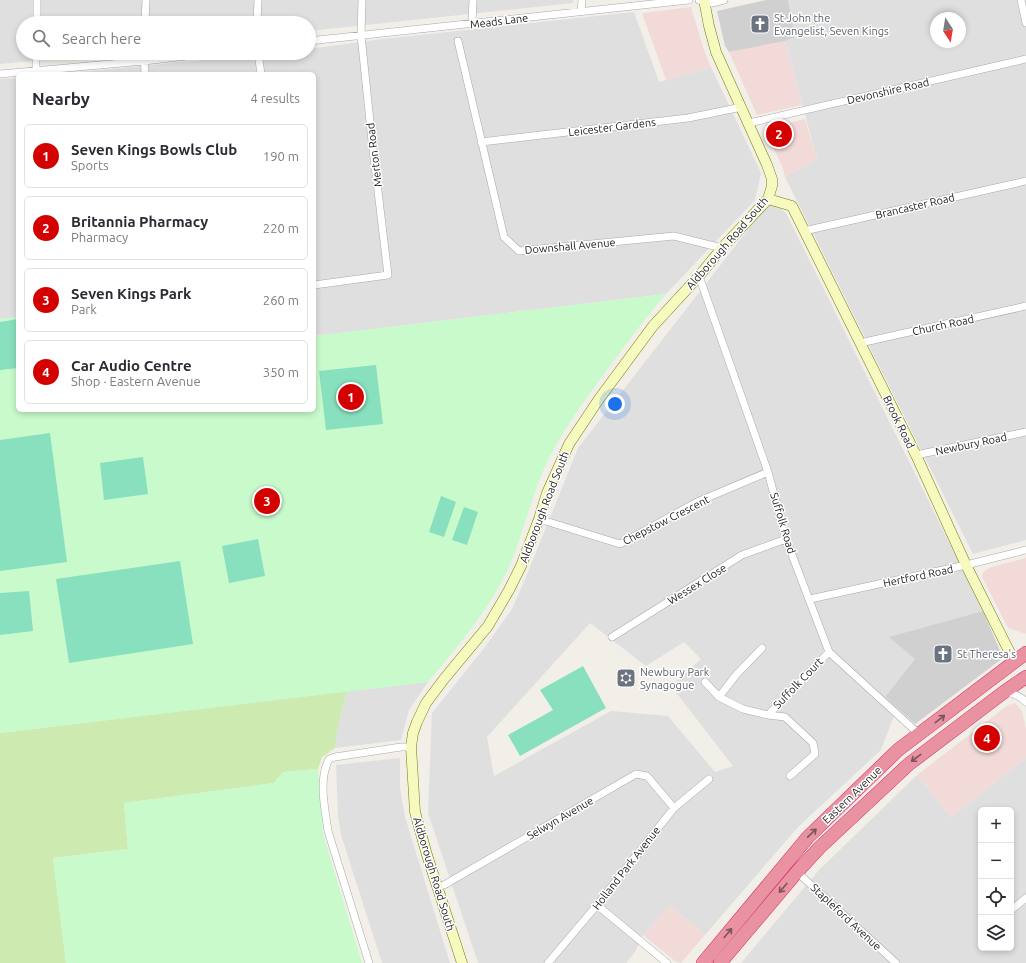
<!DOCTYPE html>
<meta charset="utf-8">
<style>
body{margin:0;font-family:Ubuntu,sans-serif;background:#f2f2f3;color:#2b2b33}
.controls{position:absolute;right:12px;bottom:12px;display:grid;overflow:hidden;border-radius:6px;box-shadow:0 2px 6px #0003}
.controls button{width:36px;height:36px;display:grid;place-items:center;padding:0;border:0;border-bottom:1px solid #e1e1e2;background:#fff;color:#2b2b33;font:20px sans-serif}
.compass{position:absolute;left:930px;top:12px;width:36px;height:36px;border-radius:50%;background:#fff;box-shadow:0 2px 6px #0003;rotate:168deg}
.you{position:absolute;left:615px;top:404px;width:14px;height:14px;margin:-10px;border:3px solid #fff;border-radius:50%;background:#1a73e8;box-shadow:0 0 0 6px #1a73e833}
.badge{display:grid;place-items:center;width:26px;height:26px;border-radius:50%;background:#d40000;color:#fff;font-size:13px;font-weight:700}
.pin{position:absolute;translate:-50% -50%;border:2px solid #fff;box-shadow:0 1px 4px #0006}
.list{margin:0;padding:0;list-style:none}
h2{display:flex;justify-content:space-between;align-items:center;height:52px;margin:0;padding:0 16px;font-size:17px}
h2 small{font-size:13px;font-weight:400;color:#7c7c81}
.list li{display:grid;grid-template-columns:26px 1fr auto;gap:12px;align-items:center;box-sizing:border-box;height:64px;margin:0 8px 8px;padding:0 8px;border:1px solid #e1e1e2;border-radius:6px}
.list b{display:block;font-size:15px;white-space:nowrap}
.list p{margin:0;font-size:13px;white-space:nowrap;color:#7c7c81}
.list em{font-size:13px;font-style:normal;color:#7c7c81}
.icon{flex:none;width:22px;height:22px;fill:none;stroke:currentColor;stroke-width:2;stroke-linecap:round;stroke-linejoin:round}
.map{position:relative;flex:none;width:1026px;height:963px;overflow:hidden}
.search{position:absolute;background:#fff;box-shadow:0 2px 6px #0003;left:16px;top:16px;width:300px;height:44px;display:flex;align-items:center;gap:10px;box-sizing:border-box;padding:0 14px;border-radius:22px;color:#7c7c81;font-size:15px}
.panel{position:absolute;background:#fff;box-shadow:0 2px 6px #0003;left:16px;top:72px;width:300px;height:340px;border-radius:6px}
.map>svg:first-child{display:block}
.residential{fill:#e0dfdf;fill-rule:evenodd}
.commercial{fill:#f2dad9}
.religious{fill:#d0d0d0}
.grass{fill:#cdebb0}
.park{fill:#c8facc}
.pitch{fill:#88e0be}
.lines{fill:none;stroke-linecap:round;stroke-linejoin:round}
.street-casing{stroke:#a9a9a9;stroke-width:8}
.secondary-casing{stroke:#707d05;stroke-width:11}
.highway-casing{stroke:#dc2a67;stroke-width:14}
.street{stroke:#fff;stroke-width:7}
.secondary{stroke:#f7fabf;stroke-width:10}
.highway{stroke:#e892a2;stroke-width:13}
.oneway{stroke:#7b545c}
.labels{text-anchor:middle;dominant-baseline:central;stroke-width:3;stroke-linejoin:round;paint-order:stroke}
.worship-label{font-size:11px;fill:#5b616d;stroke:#fff;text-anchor:start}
.street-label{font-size:11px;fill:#222;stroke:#fff}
</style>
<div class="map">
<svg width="1026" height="963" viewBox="0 0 1026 963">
<rect width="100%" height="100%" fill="#f2efe9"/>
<path class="residential" d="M0 0H573V3L309 31V23H23V53H124L0 64Z
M788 0H1026V540L973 554 785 177 817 159 785 41 795 37ZM936 18H960V42H936Z
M634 12 659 82 711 67 761 173 755 200 666 294 314 336V74H59L277 53H309V49L383 39Z
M18 78V317L0 319V79Z
M771 200 786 213 983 611 890 637 915 659 885 697 897 708 881 750 798 827 705 935 670 905 643 935 635 952 626 963H478L428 813 432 713 485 647 512 609 526 577 578 448ZM590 623 646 666 684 642 701 659 671 686 733 766 715 772 668 716 611 711 494 776 487 737Z
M428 682 409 710 401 740 335 748 338 726 347 691Z
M400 758V787L405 817 450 963H382L341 835 338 815 336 765Z
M1026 758V963H741L819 870 917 775 951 817ZM981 810H1011V948H981Z"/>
<path class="commercial" d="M691 7 704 50 711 67 666 80 642 13Z
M785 41 802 105 757 115 729 52Z
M805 119 817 159 785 177 783 169 765 128Z
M1026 558V633L1025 634 1008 628 982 577 983 572 991 567Z
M1015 703 1022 711 1026 729V758L951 817 917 775 1008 705Z
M670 905 705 935 681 963 676 962 643 935Z"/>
<path class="religious" d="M766 0H788L795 37 785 41 729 52 725 46 717 11Z
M983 611 1003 658 915 724 885 697 915 659 889 637Z"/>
<path class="grass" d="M347 691 338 726 335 748 322 757 318 769 283 772 274 783 124 803 128 849 53 858 66 963H0V733Z"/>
<path class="park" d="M666 294C645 318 626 344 607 370 586 398 565 427 549 458 531 494 524 535 507 571 487 613 457 647 428 682L0 733V319L18 317V410H314V336Z
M318 769 323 834 362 963H66L53 858 128 849 124 803 274 783 283 772Z"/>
<path class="pitch" d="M18 319V368L0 370V322Z
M376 365 383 424 326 430 319 371Z
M50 433 67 562 0 571V440Z
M143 457 148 494 104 500 100 463Z
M441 496 456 502 444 537 429 532Z
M464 507 478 512 467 545 452 540Z
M258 539 265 576 229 583 222 546Z
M180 561 193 644 69 663 56 579Z
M29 591 33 631 0 635V593Z
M583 666 606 708 520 756 508 735 553 710 540 690Z"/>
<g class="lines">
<defs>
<path id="street" d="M699 0 712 3 724 0
M1021 0 1026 23
M581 11 582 0
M37 23V0
M145 23 146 0
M257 23 258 0
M472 24 473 0
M309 41 689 0
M458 41 504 237 519 251 674 236 722 248
M36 53V74
M144 53 145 74
M258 53 261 74
M0 74 144 61 212 53
M749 123 1026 59
M481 142 688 118 742 107
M804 231 1026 181
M699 276 768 472 786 539 829 652 920 735
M314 285 388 275 372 141 361 35 362 0
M860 343 1026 306
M916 455 1026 432
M539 519 620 544 697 502 768 472
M810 599 966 565 1026 550
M612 637 742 555 786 539
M705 682 719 697 743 709 768 715 785 717 813 743 815 754 790 776
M1005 692C1014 693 1020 696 1026 702
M719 697 736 675 762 648
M768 715 829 652
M797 872 896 963
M437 887 444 885 636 774 647 776 674 808
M597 905 667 963
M1011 910 1026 898
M369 963 328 831C325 809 318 780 329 759L335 757 401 747H411
M548 963 597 905 674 808 709 779"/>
<path id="secondary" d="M768 199 792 206 916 455 966 565 1014 661
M462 963 427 855 415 812 411 747 413 733 417 722 426 703 444 679 488 626 509 590 521 566 539 519 547 493 569 444 599 399 653 326 699 276 722 248 768 199 772 186V179L767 165 716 52 709 26 704 0"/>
<path id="highway" d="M703 963 808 837 898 750 1026 653
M720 963 797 872 819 848 909 764 1004 692 1026 677"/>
</defs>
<use href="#street" class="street-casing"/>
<use href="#secondary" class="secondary-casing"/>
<use href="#highway" class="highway-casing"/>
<use href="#street" class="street"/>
<use href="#secondary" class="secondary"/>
<use href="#highway" class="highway"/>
</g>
<defs><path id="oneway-shaft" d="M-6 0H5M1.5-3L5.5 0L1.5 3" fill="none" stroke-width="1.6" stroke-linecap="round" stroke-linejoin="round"/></defs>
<g class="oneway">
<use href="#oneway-shaft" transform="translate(940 719) rotate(-38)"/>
<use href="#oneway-shaft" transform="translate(916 758) rotate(143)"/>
<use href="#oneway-shaft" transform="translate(812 833) rotate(-44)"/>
<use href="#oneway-shaft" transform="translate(783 888) rotate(130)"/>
<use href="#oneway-shaft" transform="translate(728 933) rotate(-50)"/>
</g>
<defs>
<symbol id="church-square" viewBox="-11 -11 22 22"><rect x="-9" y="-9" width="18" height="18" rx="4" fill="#6b7280" stroke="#fff"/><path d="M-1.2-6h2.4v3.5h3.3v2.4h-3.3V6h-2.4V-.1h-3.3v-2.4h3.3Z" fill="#fff"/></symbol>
<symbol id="synagogue-square" viewBox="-11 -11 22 22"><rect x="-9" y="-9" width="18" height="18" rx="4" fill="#6b7280" stroke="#fff"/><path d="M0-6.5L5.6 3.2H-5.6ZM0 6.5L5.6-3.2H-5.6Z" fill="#fff"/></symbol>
</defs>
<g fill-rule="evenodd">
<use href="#church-square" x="749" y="13" width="22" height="22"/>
<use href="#church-square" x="932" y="643" width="22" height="22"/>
<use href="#synagogue-square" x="615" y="667" width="22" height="22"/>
</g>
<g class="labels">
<g class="worship-label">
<text x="774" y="18">St John the<tspan x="774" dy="13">Evangelist, Seven Kings</tspan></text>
<text x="957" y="654">St Theresa's</text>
<text x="640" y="672">Newbury Park<tspan x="640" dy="13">Synagogue</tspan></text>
</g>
<g class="street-label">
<text transform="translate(499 21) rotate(-7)">Meads Lane</text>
<text transform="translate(888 91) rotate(-13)">Devonshire Road</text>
<text transform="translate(612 127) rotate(-7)">Leicester Gardens</text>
<text transform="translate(374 155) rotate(-97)">Merton Road</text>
<text transform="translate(915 206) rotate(-13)">Brancaster Road</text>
<text transform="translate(727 243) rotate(-49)">Aldborough Road South</text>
<text transform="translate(570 246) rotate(-5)">Downshall Avenue</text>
<text transform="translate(943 325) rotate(-12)">Church Road</text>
<text transform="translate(899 422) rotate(64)">Brook Road</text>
<text transform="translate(971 444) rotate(-12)">Newbury Road</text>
<text transform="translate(544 507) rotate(-69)">Aldborough Road South</text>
<text transform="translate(666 520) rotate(-27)">Chepstow Crescent</text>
<text transform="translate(783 523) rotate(73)">Suffolk Road</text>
<text transform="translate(918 576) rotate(-12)">Hertford Road</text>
<text transform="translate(697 584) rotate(-32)">Wessex Close</text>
<text transform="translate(798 683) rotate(-46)">Suffolk Court</text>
<text transform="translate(852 795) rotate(-44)">Eastern Avenue</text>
<text transform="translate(560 818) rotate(-30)">Selwyn Avenue</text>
<text transform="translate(626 868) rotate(-52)">Holland Park Avenue</text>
<text transform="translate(434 874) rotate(73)">Aldborough Road South</text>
<text transform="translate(846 917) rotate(43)">Stapleford Avenue</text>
</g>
</g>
</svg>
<div class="controls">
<button>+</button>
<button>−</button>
<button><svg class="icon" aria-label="locate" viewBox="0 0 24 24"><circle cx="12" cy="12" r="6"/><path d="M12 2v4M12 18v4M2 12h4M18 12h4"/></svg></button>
<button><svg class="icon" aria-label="layers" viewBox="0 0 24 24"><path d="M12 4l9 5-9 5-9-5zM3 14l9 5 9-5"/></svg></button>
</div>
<svg class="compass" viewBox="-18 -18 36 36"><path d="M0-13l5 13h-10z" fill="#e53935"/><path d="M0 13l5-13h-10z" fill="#7c7c81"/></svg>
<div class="you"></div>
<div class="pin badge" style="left:351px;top:397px">1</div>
<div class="pin badge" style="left:779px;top:134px">2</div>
<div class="pin badge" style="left:267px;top:501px">3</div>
<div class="pin badge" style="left:987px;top:738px">4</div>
<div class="search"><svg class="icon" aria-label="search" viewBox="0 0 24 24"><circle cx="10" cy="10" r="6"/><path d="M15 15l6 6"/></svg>Search here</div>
<section class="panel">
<h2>Nearby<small>4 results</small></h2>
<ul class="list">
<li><span class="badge">1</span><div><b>Seven Kings Bowls Club</b><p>Sports</p></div><em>190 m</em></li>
<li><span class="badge">2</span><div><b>Britannia Pharmacy</b><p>Pharmacy</p></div><em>220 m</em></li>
<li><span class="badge">3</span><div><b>Seven Kings Park</b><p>Park</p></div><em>260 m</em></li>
<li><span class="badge">4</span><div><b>Car Audio Centre</b><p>Shop · Eastern Avenue</p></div><em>350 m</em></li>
</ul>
</section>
</div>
